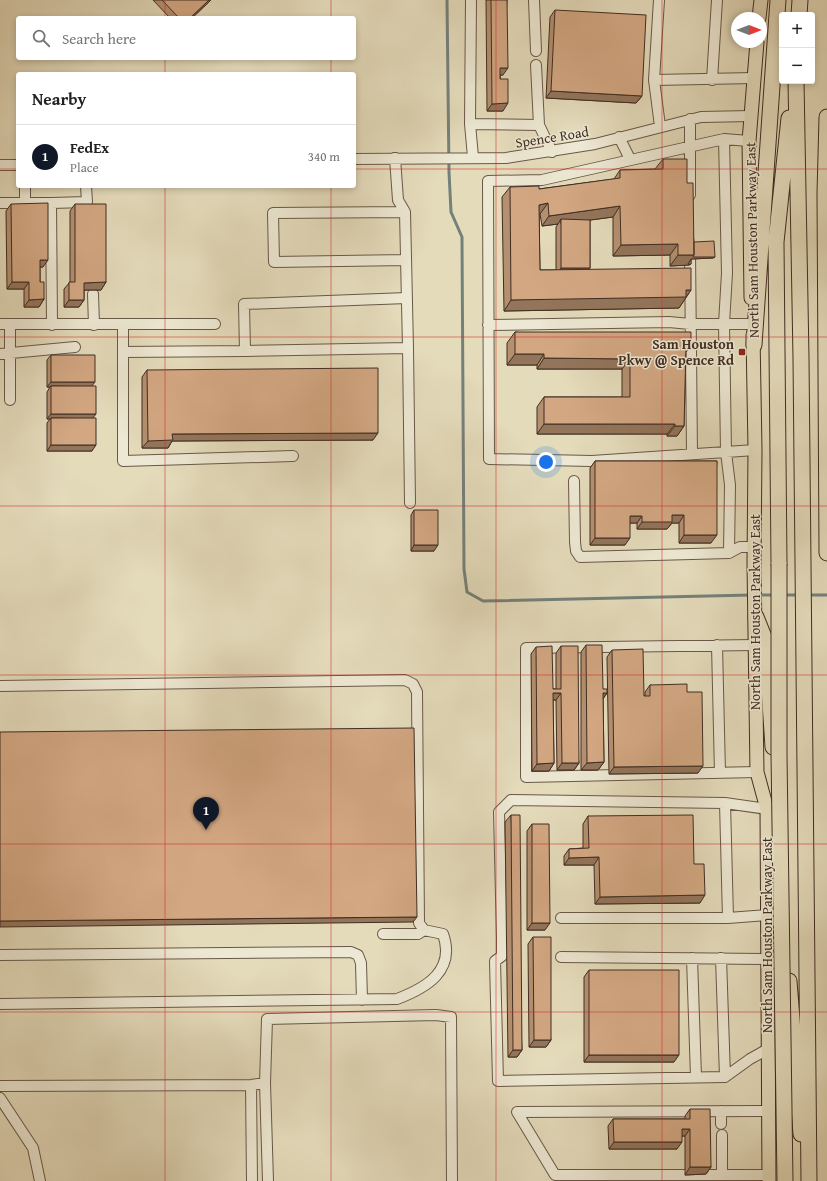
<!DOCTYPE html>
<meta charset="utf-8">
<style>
body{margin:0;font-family:"Gentium Book Plus",serif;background:#f2f2f2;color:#222}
.controls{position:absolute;right:12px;top:12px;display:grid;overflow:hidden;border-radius:4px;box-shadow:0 2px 6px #0003}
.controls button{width:36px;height:36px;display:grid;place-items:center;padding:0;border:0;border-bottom:1px solid #e0e0e0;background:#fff;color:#222;font:20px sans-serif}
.compass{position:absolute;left:731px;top:12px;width:36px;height:36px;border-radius:50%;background:#fff;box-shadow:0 2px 6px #0003;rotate:90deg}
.you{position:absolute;left:546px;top:462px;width:14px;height:14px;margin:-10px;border:3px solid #fff;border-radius:50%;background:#1a73e8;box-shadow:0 0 0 6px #1a73e833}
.badge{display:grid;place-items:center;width:26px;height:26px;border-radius:50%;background:#111827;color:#fff;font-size:13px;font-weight:700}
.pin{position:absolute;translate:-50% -33px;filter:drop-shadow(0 1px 2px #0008)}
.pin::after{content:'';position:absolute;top:21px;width:14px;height:12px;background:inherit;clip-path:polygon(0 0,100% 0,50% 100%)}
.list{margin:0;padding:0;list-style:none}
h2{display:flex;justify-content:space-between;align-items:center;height:52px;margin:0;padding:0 16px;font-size:17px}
h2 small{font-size:13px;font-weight:400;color:#767676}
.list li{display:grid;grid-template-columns:26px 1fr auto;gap:12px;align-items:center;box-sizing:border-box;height:64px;padding:0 16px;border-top:1px solid #e0e0e0}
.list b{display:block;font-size:15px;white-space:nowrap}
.list p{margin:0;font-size:13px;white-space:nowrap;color:#767676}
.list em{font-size:13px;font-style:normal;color:#767676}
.icon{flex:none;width:22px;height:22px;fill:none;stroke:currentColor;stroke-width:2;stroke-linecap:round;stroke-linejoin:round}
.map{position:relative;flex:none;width:827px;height:1181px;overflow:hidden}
.search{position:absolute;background:#fff;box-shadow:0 2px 6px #0003;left:16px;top:16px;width:340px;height:44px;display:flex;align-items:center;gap:10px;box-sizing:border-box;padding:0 14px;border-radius:4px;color:#767676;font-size:15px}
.panel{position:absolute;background:#fff;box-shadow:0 2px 6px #0003;left:16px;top:72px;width:340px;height:116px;border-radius:4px}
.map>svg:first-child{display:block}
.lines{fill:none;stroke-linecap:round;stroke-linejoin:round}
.stream{stroke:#74817b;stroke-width:3}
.minor-casing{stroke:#695848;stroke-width:12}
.major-casing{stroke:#402d22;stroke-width:15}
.highway-casing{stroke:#402d22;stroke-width:17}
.minor{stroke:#ede8d3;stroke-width:10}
.major{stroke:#e4dbbb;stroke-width:13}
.highway{stroke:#e4dbbb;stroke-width:15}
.highway-bridge-casing{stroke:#402d22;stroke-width:17;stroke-linecap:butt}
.highway-bridge{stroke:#e4dbbb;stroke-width:15}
.wall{fill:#b59070;stroke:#402d22;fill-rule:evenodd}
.shaded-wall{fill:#93755b;stroke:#402d22}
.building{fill:#d2a782;stroke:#402d22}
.grid{fill:none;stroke:#d62828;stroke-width:1;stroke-opacity:0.55}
.poi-dot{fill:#8f2418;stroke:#ede8d3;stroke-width:1.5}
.labels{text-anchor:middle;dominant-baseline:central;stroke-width:3;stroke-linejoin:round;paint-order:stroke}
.street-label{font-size:14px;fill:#402d22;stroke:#ede8d3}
.poi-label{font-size:14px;font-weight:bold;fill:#402d22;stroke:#ede8d3;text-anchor:end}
</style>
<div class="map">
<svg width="827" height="1181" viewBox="0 0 827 1181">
<rect width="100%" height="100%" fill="#e4dbbb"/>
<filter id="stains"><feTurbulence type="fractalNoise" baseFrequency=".005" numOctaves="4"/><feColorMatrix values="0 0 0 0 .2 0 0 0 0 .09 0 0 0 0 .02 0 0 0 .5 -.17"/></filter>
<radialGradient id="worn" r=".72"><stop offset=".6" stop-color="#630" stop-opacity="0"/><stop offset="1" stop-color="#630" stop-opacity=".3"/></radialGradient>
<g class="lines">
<path class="stream" d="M447 0 449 172 451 212 462 237 464 569 467 592 483 601 752 595
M757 595H774
M783 595H800
M807 595H827"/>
<defs>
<path id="minor" d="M471 0 470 124 473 157
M534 0 536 51
M536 65 539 125 552 152
M654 80 659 0
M712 80 717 0
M690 119V195
M470 124 539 125
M660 126 654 80 754 78
M619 137 630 159
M724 139 727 273 724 324 726 452 755 450
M395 158 398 200 405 212 408 348
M354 159 506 158 595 144 701 117 751 116
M0 165H18
M0 203H25V186
M25 203H51L52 325
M51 203 87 202 86 186
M405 212 273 213 274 262 406 260
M690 251 692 454
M93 294 94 325
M407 298 244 304 245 351 408 348 410 503
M0 324H215
M10 325V400
M123 325V352
M488 325 669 322 690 324H751
M245 351 123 352V461L293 456
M0 354 75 347
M574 481 575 542 576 551 580 557 729 553 740 547H754
M729 553 730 485 726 452 592 461 489 459 488 181 542 180 724 139 749 141
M717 645 720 773
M755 645 526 648V777L757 772
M0 686 405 680 413 684 417 692 419 923 424 930 443 934C456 971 426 988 397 999L0 1004
M725 803 728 918
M767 809 725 803 511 800 499 812 502 938V956L495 961 498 1081 725 1077 750 1059 768 1049
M561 918H728L767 915
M383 934H418L424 930
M0 955 351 952 358 955 361 963 362 1000
M561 957 769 959
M692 958 696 1077
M721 958 725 1077
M251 1085 252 1181
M0 1086 251 1085 265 1083
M0 1098 33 1148 40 1181
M721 1111V1124
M768 1111 517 1112 555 1175H769
M722 1135V1175
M268 1181 265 1083 267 1019 436 1015 451 1017 452 1181"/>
<path id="major" d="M759 18 761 0
M751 298 749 141 757 42
M753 335 755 450 754 564 757 772 767 809 769 1181"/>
<path id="highway" d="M799 15 800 0
M796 81 801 358 809 1181
M827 117 825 193 827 553
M754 345 778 0
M779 564 776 242 789 118
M756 617 766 642 773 747
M789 981 801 1134"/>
</defs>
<use href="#minor" class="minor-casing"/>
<use href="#major" class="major-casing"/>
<use href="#highway" class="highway-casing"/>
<use href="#minor" class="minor"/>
<use href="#major" class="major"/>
<use href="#highway" class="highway"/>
<defs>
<path id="highway-bridge" d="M779 564V754L785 1181"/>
</defs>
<use href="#highway-bridge" class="highway-bridge-casing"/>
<use href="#highway-bridge" class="highway-bridge"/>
</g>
<path class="wall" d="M153 0H211L192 18H170Z
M486 0H507L503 75H500L503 111H487Z
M555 10 642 96 636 103 546 98 550 17Z
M663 159 687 183 694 242 715 257 713 258 691 259V264L689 265 670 266V255L613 256V217L590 220V268L588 270 691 290 679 308 504 311 502 197 510 187 539 189 614 179 620 170 655 169ZM539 214H540L542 226 558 224 556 227V270H540Z
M11 204 43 267H40V282L44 299 39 307H24V289H7L6 211Z
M75 204 106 282 101 290H84V300L79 307H64V289L70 282V211Z
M515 332 686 353 684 426 677 436H667V434H537V407L544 397H622V369H537V365H507V343Z
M51 355 92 386V451H47V423L50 419H47V392L50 387H47V360Z
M147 370 373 440 172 441 168 448H142V377Z
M595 461H717L711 543H679V523H672L667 529H637V523H630L625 545H590V468Z
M414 510 434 551H411V515Z
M586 645 603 689 607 693 603 699 604 762 598 770H581V652Z
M561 646 579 763 574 770H557L556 700H553L554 763 549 771H532L531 654 536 647 553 689H556V653Z
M612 650 644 696H645V692L650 685 687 692 698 773 609 774 607 657Z
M511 815 522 1050 517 1057H508L505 822Z
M588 816 694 864 700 903 595 904 594 865H564V856L569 849 583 848V824Z
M532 824 545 930H527V831Z
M533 937 551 1040 546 1047H529L528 944Z
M589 970 674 1062H584V977Z
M690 1109 711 1167 706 1174 685 1175V1136H682L677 1149H609L608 1126 613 1119H685V1116Z"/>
<path class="shaded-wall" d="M209 0H211L192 18H190Z
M500 68H508L503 75H495Z
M551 91 642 96 636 103 546 98Z
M508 103 503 111H487L492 104Z
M548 203 540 214 531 215 539 205Z
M620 206 613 217 561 224V219L558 224 542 226 549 216Z
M678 244 670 255 613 256 621 245Z
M678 255H694L715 257 713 258 691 259 688 264H691L689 265 670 266Z
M40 260H48L43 267H35Z
M561 268H590L585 275H556Z
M12 282H29L24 289H7Z
M106 282 101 290H79L84 283Z
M691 290 679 308 504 311 511 300Z
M44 299 39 307H24L29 300Z
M69 300H84L79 307H64Z
M686 346H691L683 356Z
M515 354H544L537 365H507Z
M544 358 630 359 622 369H537Z
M51 382H95L91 387 51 386 50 387H47Z
M51 414H96L92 419 51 418 50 419H47Z
M544 424H675L667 434H537Z
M675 426H684L677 436H667Z
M378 433 373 440 172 441 168 448H142L148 441 172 434Z
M51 445H96L92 451H47Z
M672 515H684L679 523H672L667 529H637L642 522Z
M630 516H642L637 523H625Z
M684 535H717L711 543H679Z
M595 538H630L625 545H590Z
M414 545H438L434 551H411Z
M553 693H561L556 700H548Z
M603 693H607L602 700Z
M604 762 598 770H581L587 763Z
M554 763 549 771H532L537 764Z
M562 763H579L574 770H557Z
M703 766 698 773 609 774 614 767Z
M599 857 594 865H564L569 858Z
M705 895 700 903 595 904 600 897Z
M417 917 413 922 0 927V921Z
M532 923H550L545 930H527Z
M534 1040H551L546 1047H529Z
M513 1050H522L517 1057H508Z
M589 1055H679L674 1062H584Z
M682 1129H690L685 1136H677Z
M614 1142H682L677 1149H609Z
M690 1167H711L706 1174 685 1175Z"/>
<path class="building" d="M162 0H209L190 18H179Z
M491 0H507L508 68H500V79H508V103L492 104Z
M555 10 646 15 642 96 551 91Z
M663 159H687V183H693L694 255H678V244L621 245 620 206 549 216 548 203 539 205 540 270 691 268V290H686V297L511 300 510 187 539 186V189L620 178V170L663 169Z
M48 203V260H40V282H44V299L29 300V282H12L11 204Z
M75 204H106V282L84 283V300H69V282H75Z
M561 219 590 220V268H561Z
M714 241 715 257H693L694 255V242Z
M691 260V264H688Z
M515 332H691V346H686L684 426H675V424H544V397H630V359L544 358V354H515Z
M51 355H95V382H51Z
M378 368V433L172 434 173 440 148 441 147 370Z
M51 386H96V414H51Z
M51 418H96V445H51Z
M595 461H717V535H684V515H672V522H642V516H630V538H595Z
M414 510H438V545H414Z
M586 645H602L603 689H607V693H603L604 762 587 763Z
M552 646 553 689H561V646H578L579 763H562L561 693H553L554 763 537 764 536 647Z
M643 649 644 696H650V685L687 684V692H702L703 766 614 767 612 650Z
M414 728 417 917 0 921V732Z
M511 815H520L522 1050H513Z
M693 815 694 864H704L705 895 600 897 599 857 569 858V849L589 848 588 816Z
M532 824H549L550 923H532Z
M533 937H551V1040H534Z
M589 970H679V1055H589Z
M690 1109H710L711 1167H690V1129H682V1142H614L613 1119H690Z"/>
<path class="grid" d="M165 0V18M331 0V18M496 0V1181M662 0V1181M165 58V74M331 58V74M0 169H18M354 169H827M165 186V1181M331 186V1181M0 337H827M0 506H827M0 675H827M0 844H827M0 1012H827"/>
<rect class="poi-dot" x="738" y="348" width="8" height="8" rx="2"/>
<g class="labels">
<g class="street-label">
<text transform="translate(552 137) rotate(-9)">Spence Road</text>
<text transform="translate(752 240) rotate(-91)">North Sam Houston Parkway East</text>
<text transform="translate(755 612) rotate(-90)">North Sam Houston Parkway East</text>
<text transform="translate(767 935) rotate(-90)">North Sam Houston Parkway East</text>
</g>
<g class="poi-label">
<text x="734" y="344">Sam Houston<tspan x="734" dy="16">Pkwy @ Spence Rd</tspan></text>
</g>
</g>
<rect width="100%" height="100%" filter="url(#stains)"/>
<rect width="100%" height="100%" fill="url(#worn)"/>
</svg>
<div class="controls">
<button>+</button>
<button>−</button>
</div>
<svg class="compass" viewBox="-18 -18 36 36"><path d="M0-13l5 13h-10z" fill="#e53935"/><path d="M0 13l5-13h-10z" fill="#767676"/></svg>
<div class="you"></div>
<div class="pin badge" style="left:206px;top:830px">1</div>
<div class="search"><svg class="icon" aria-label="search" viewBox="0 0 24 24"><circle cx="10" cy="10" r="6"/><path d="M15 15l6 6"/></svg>Search here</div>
<section class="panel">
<h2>Nearby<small></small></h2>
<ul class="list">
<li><span class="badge">1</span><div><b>FedEx</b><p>Place</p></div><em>340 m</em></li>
</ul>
</section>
</div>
